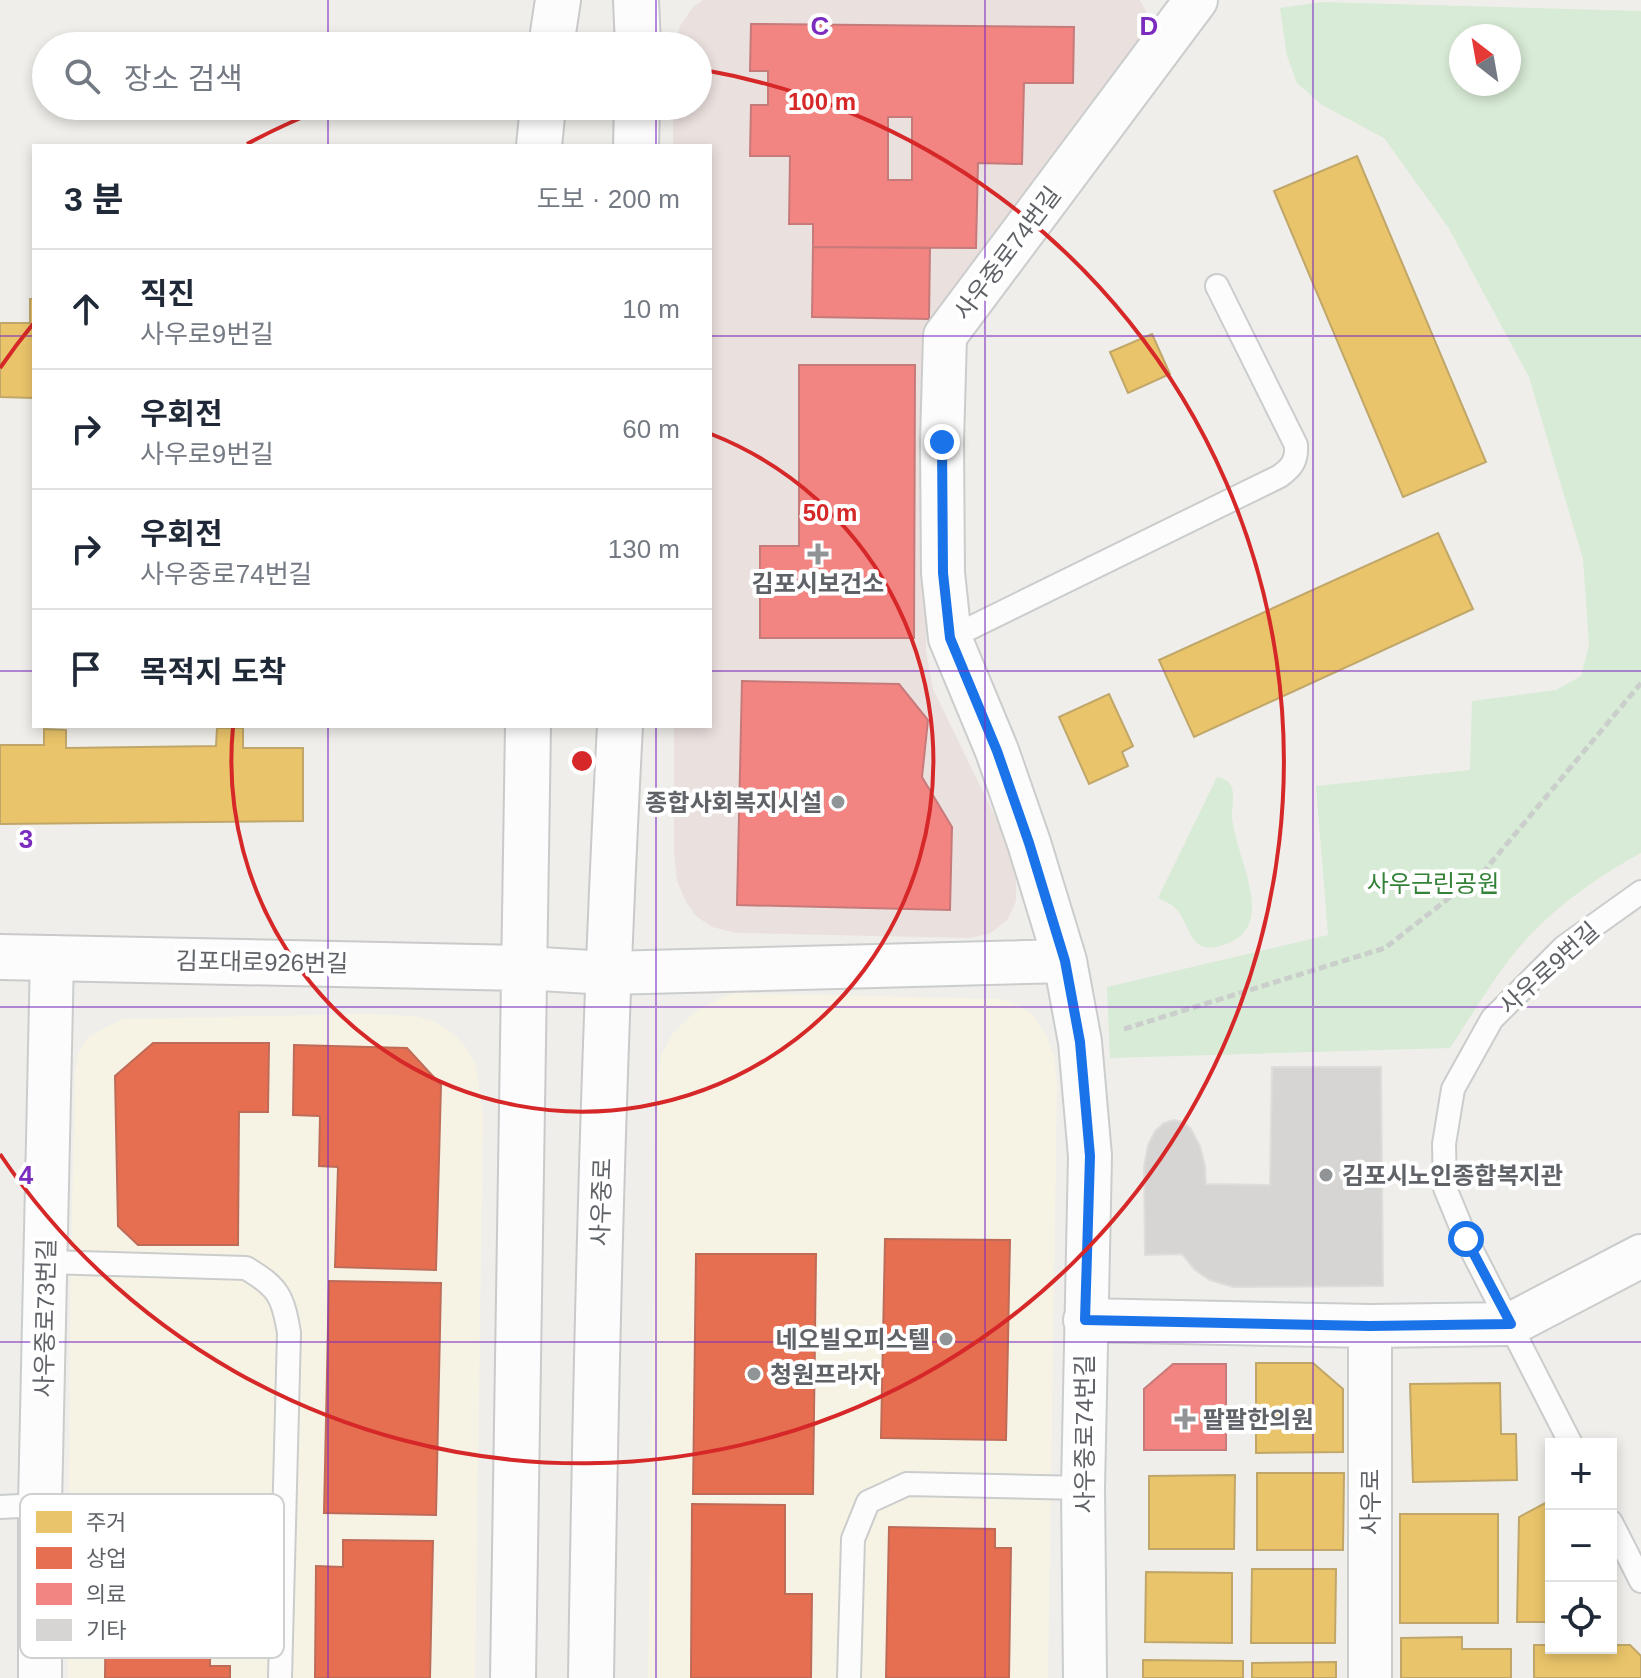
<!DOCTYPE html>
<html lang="ko">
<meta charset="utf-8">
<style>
body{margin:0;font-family:Arial,"Noto Sans KR",sans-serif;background:#f6f6f7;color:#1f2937}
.controls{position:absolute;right:24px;bottom:24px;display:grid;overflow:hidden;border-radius:0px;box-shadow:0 4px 12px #0003}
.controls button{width:72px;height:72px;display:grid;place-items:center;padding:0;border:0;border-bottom:2px solid #e0e1e3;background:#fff;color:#1f2937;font:40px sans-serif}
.compass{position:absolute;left:1449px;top:24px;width:72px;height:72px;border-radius:50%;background:#fff;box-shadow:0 4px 12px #0003;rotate:329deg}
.stop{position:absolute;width:24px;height:24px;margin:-18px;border:6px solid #1a73e8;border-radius:50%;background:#fff}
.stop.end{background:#1a73e8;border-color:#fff;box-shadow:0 2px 8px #0008}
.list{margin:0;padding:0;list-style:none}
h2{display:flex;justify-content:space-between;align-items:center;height:104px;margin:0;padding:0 32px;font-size:34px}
h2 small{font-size:26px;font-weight:400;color:#747a83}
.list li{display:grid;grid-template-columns:52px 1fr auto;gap:24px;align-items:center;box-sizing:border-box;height:120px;padding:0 32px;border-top:2px solid #e0e1e3}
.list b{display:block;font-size:30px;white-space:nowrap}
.list p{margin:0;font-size:26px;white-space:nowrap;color:#747a83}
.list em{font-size:26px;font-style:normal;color:#747a83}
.icon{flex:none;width:44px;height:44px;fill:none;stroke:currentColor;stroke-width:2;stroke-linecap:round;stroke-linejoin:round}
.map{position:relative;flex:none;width:1641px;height:1678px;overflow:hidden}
.search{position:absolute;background:#fff;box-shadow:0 4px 12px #0003;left:32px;top:32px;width:680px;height:88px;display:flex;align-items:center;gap:20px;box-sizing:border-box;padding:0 28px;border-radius:44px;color:#747a83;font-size:30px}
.panel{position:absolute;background:#fff;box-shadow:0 4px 12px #0003;left:32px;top:144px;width:680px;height:584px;border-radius:0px}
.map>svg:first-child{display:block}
.commercial{fill:#f7f3e4}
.medical{fill:#eae0de}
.green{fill:#d8ebd6;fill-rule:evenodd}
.homes{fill:#e9c46a;stroke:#c0a769;stroke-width:2}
.shops{fill:#e76f51;stroke:#be6b58;stroke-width:2}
.health{fill:#f28482;stroke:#c67a7a;stroke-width:2;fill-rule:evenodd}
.building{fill:#d6d5d3;stroke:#deddd9;stroke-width:2}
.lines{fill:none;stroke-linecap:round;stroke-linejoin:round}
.lane-casing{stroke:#cbcccc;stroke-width:26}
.street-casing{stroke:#cbcccc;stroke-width:46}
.secondary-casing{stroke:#cacacb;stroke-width:48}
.path{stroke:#cacfcc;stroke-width:5;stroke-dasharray:8 4;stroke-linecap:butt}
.lane{stroke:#fdfcfc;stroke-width:22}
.street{stroke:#fdfcfc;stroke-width:42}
.secondary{stroke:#fdfcfc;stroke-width:44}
.route{stroke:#1a73e8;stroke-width:10}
.grid{fill:none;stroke:#7b2cbf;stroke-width:2;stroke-opacity:0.55}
.ring{fill:none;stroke:#d62828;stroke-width:4}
.poi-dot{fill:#919496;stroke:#fff;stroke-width:3}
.labels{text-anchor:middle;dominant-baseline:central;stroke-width:8;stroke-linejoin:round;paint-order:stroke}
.street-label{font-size:24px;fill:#5f6368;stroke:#fff}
.poi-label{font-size:24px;font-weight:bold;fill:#5f6368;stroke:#fff;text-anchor:start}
.park-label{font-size:24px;fill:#348238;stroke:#fff}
.key{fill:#fff;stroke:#cfd0d2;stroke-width:2}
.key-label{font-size:22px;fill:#5f6368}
.grid-label{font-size:26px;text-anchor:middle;font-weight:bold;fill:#7b2cbf;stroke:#fff;stroke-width:8;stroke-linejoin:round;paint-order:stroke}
.centre{fill:#d62828;stroke:#fff;stroke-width:4}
.ring-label{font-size:24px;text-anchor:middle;font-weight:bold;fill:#d62828;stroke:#fff;stroke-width:8;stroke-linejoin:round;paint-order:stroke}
</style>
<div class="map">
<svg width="1641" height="1678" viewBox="0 0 1641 1678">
<rect width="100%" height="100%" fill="#efeeea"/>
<path class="commercial" d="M732 993 1000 999 1021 1006 1034 1017 1046 1034 1054 1057 1057 1080 1048 1678H648L657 1078 662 1053 674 1032 697 1010Z
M367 1014 416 1016 433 1021 453 1033 466 1047 476 1065 483 1114 475 1678H68L70 1317 75 1073 78 1053 88 1037 122 1019Z"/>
<path class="medical" d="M703 0H1140L1149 17 1146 38 1001 237 925 457 926 651 933 689 1008 843 1016 875V901L1008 919 991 933 971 938 737 933 712 927 696 916 686 902 677 881 674 852V726H710V146H673V106H698V46H674L680 26 693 7Z"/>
<path class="green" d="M1322 2 1641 11V853C1602 874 1563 901 1532 933 1500 966 1476 1009 1450 1048L1110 1058 1107 987 1328 935 1316 786 1470 770 1472 701 1556 690 1581 676 1589 645 1583 559 1529 377 1448 227 1384 138 1322 105 1297 83 1287 56 1280 8ZM1461 36H1509V84H1461Z
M1217 777C1239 780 1232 800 1232 816 1234 857 1283 930 1220 946 1190 954 1191 928 1178 911 1173 905 1165 901 1158 898Z"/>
<path class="homes" d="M1357 156 1486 462 1403 497 1274 191Z
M30 299H34V398L0 397V323H30Z
M1152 334 1170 374 1128 393 1110 352Z
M1438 533 1473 609 1194 737 1159 660Z
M1109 694 1133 746 1122 752 1128 766 1089 784 1059 717Z
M217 728H243V748H303V821L0 824V745H44V729L66 730V748L216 746Z
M1256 1363H1313L1343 1389V1452L1256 1453Z
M1500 1383 1501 1434H1516L1517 1480 1413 1482 1410 1384Z
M1257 1473H1344L1343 1550H1257Z
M1235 1475 1234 1549H1149V1476Z
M1551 1500V1622H1517L1519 1517Z
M1400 1514H1498V1623H1400Z
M1252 1569H1336L1335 1643H1251Z
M1146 1572 1232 1573V1643L1145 1642Z
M1462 1637V1649H1511V1678H1401V1638Z
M1534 1645H1551V1648H1611V1645H1630L1641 1656V1678H1534Z
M1143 1660 1243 1661V1678H1143Z
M1336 1662V1678H1252V1663Z"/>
<path class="shops" d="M153 1043H269L268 1112H239L238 1245H138L118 1226 115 1076Z
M294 1045 407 1048 441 1085 436 1270 335 1267 338 1167 319 1166 320 1116 293 1115Z
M885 1239 1010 1240 1006 1440 881 1438Z
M696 1254H816L813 1494H693Z
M329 1281 441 1283 436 1515 324 1513Z
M692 1504 785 1505V1594H812L811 1678H691Z
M107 1513H191L190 1568 211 1569 210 1666H230V1678H105Z
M889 1527 995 1529V1548H1011L1009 1678H886Z
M343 1540 433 1541 430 1678H315L316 1566 343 1567Z"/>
<path class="health" d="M751 24 1074 27 1073 83H1024L1022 164 978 163 976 248 813 247V224H789L790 156H750L751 105H768V71H750ZM888 117H912V180H888Z
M813 247 930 248 929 319 812 317Z
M799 365H915L914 638H760V546H799Z
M742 681 899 684 928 720 922 777 952 827 950 910 737 905Z
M1173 1364H1226V1450H1144V1389Z"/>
<path class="building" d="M1272 1067H1381L1383 1286 1233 1287 1210 1280 1195 1270 1182 1254 1145 1255 1144 1167 1148 1145 1155 1131 1164 1123 1174 1120 1183 1122 1191 1129 1200 1146 1205 1166 1206 1184 1270 1185Z"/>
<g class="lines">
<defs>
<path id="lane" d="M950 638 1280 476C1292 467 1297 461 1296 445L1217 286
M47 1262 246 1268C278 1287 283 1296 289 1333L280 1678
M1571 1444 1466 1239 1445 1188 1444 1144 1453 1089 1492 1019 1564 947 1641 892
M0 1507 40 1505
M1611 1522 1641 1581
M849 1678 853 1539 868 1502 907 1484 1083 1488"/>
<path id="street" d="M524 968 607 973 1065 961
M1085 1320 1370 1326 1511 1324 1641 1256
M1370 1326V1678
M40 1678V1505L52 957
M1085 1678 1083 1488 1090 1156 1080 1042 1065 961 1029 843 997 751 950 638 943 573 942 442 945 336 1196 0"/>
<path id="secondary" d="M636 0 638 46
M551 46 558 0
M539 146 543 106
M636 146 637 106
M0 957 524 968
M513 1678 528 726
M591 1678C596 1360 603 1043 620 726"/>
</defs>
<use href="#lane" class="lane-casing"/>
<use href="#street" class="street-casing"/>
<use href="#secondary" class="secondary-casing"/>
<path class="path" d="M1124 1029 1385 948 1485 870 1641 683"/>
<use href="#lane" class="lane"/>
<use href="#street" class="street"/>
<use href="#secondary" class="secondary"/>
</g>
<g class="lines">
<path class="route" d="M942 442 943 573 950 638 997 751 1029 843 1065 961 1080 1042 1090 1156 1085 1320 1370 1326 1511 1324 1466 1239"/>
</g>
<path class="grid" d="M328 0V46M656 0V46M985 0V1678M1313 0V1678M328 106V146M656 106V146M0 336H34M710 336H1641M0 671H34M710 671H1641M328 726V1678M656 726V1678M0 1007H1641M0 1342H1641"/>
<g class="ring">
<path d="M711 434A351 351 0 1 1 233 727"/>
<path d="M0 368A702 702 0 0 1 33 324M247 144A702 702 0 0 1 325 108M704 70A702 702 0 1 1 0 1154"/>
</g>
<g class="poi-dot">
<path d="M814 542h8v8h8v8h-8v8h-8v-8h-8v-8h8z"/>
<circle cx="838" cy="802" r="8"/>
<circle cx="1326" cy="1175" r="8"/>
<circle cx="946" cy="1339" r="8"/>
<circle cx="754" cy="1374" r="8"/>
<path d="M1181 1407h8v8h8v8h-8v8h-8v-8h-8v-8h8z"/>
</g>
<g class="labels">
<g class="street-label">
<text transform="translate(1007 253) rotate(-53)">사우중로74번길</text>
<text transform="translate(262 962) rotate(1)">김포대로926번길</text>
<text transform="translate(1549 968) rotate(-42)">사우로9번길</text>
<text transform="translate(601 1202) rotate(-88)">사우중로</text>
<text transform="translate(45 1318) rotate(-89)">사우중로73번길</text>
<text transform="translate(1084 1434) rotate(-90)">사우중로74번길</text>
<text transform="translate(1370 1502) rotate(-90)">사우로</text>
</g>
<g class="poi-label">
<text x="818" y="583" text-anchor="middle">김포시보건소</text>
<text x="822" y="802" text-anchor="end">종합사회복지시설</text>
<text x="1342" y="1175">김포시노인종합복지관</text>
<text x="930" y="1339" text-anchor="end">네오빌오피스텔</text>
<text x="770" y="1374">청원프라자</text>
<text x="1203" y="1419">팔팔한의원</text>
</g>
<g class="park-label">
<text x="1433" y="883">사우근린공원</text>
</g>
</g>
<rect x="20" y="1494" width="264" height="164" rx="12" class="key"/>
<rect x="36" y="1511" width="36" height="22" fill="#e9c46a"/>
<rect x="36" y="1547" width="36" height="22" fill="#e76f51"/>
<rect x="36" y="1583" width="36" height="22" fill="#f28482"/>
<rect x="36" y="1619" width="36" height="22" fill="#d6d5d3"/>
<g class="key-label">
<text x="86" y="1530">주거</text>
<text x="86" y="1566">상업</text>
<text x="86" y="1602">의료</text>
<text x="86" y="1638">기타</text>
</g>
<g class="grid-label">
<text x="820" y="35">C</text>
<text x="1149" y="35">D</text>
<text x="26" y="848">3</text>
<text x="26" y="1184">4</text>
</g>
<circle cx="582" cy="761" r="12" class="centre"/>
<g class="ring-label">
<text x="822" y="110">100 m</text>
<text x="830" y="521">50 m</text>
</g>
</svg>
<div class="controls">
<button>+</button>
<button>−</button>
<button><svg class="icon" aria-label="locate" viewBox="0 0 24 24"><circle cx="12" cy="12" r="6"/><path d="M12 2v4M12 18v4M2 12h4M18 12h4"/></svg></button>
</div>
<svg class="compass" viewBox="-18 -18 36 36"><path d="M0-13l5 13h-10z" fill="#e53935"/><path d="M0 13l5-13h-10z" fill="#747a83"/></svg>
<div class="stop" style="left:1466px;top:1239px"></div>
<div class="stop end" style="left:942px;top:442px"></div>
<div class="search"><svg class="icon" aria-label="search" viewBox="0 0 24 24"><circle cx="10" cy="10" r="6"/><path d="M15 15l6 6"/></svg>장소 검색</div>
<section class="panel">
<h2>3 분<small>도보 · 200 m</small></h2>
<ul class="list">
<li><svg class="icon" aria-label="ahead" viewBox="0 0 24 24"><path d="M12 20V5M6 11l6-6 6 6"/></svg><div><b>직진</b><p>사우로9번길</p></div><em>10 m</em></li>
<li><svg class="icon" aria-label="right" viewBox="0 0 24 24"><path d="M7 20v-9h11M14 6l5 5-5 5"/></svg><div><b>우회전</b><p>사우로9번길</p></div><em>60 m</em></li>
<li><svg class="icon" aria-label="right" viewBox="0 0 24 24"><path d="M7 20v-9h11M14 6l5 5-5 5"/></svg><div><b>우회전</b><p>사우중로74번길</p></div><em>130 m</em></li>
<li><svg class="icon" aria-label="arrive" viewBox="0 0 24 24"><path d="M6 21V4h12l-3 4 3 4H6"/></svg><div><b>목적지 도착</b></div></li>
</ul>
</section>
</div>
